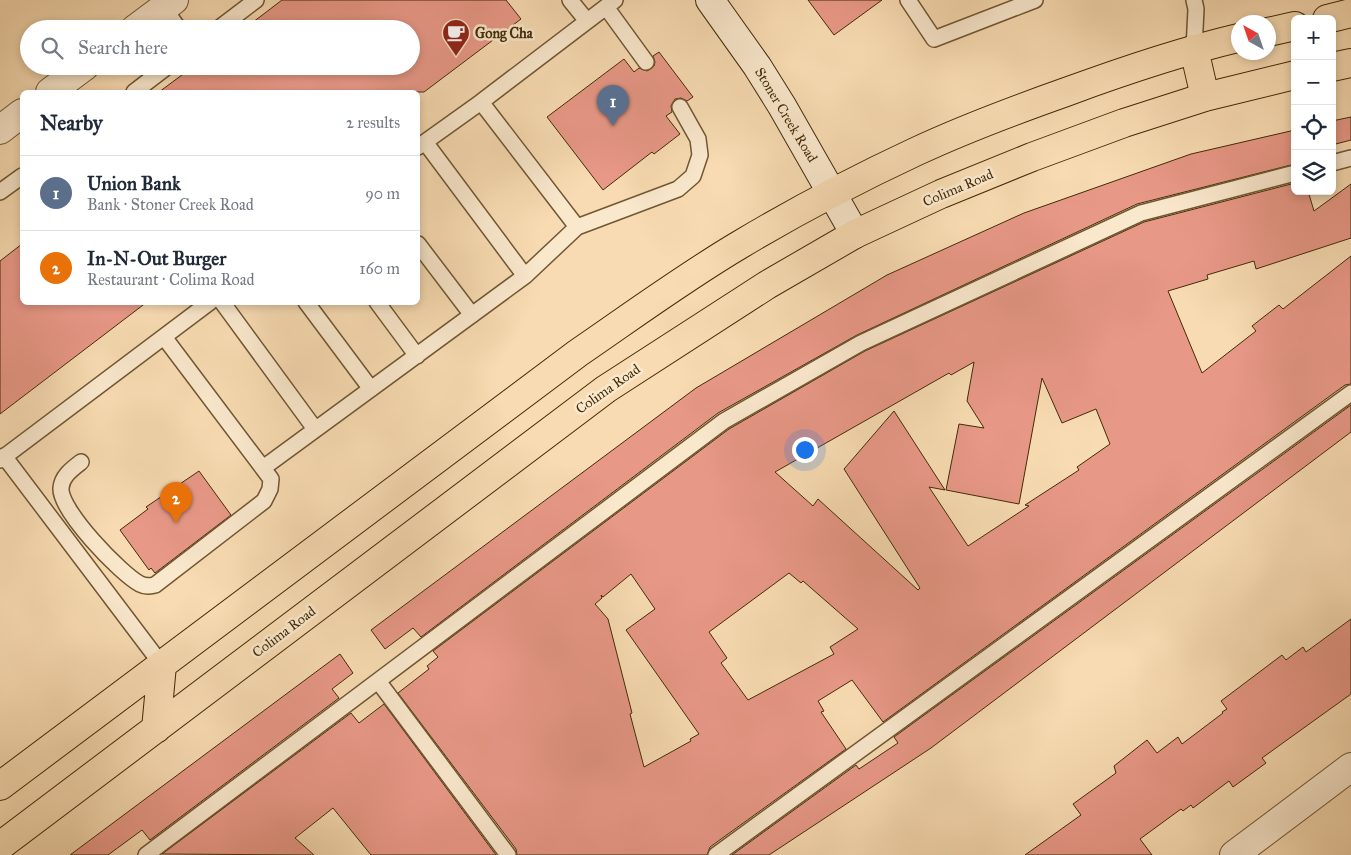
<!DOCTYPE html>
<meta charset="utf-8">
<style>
body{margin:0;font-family:"IM FELL Great Primer",serif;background:#f2f2f3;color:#1f2937}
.controls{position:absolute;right:15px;top:15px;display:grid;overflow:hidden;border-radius:8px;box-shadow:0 2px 8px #0003}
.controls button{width:45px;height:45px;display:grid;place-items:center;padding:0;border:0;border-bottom:1px solid #e0e1e3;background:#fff;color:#1f2937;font:25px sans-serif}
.compass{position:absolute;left:1231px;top:15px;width:45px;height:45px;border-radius:50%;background:#fff;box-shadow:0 2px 8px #0003;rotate:320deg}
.you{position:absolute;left:804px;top:449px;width:18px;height:18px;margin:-12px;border:4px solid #fff;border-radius:50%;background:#1a73e8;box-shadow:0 0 0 8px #1a73e833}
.badge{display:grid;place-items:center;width:32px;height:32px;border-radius:50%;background:#8f2418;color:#fff;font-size:16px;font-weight:700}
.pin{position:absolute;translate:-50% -41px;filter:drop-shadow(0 1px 2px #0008)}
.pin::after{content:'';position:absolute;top:26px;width:18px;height:15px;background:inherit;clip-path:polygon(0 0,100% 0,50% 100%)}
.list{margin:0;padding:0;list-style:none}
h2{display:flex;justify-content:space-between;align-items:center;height:65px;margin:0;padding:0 20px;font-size:21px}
h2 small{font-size:16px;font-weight:400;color:#747a83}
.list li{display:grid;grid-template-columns:32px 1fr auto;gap:15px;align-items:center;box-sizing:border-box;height:75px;padding:0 20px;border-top:1px solid #e0e1e3}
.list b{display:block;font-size:19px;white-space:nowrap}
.list p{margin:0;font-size:16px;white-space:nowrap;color:#747a83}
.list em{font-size:16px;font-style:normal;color:#747a83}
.icon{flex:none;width:28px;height:28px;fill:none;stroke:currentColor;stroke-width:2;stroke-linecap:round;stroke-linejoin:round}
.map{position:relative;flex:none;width:1351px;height:855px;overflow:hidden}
.search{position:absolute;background:#fff;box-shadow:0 2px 8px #0003;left:20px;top:20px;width:400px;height:55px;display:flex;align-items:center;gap:12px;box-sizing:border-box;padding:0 18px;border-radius:28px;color:#747a83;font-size:19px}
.panel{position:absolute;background:#fff;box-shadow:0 2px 8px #0003;left:20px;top:90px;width:400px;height:215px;border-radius:8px}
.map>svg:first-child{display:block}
.building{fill:#e89887;stroke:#422b08;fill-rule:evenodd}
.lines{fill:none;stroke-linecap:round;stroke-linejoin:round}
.lane-casing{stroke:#705732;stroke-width:18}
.street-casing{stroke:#705732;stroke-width:30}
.secondary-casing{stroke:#422b08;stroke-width:30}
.primary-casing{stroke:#422b08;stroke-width:30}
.lane{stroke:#fae8cd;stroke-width:15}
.street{stroke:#fae8cd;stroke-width:28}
.secondary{stroke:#fae8cd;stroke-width:28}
.primary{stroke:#f8dbb2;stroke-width:28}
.labels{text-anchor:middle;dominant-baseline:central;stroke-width:5;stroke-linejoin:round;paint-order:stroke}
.poi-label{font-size:14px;font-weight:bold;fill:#422b08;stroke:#fae8cd;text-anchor:start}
.street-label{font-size:14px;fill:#422b08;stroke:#fae8cd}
</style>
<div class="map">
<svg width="1351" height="855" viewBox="0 0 1351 855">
<rect width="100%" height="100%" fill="#f8dbb2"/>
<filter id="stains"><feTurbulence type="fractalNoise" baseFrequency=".004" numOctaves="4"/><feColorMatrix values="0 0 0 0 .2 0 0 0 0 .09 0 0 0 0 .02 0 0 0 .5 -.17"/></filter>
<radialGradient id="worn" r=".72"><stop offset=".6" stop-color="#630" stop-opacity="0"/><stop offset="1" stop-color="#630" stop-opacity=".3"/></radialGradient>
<path class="building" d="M282 0H506L521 19 424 92H159L194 66H411V29H244Z
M808 0H882L834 35Z
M659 52 693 97 687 101 681 98 675 99 671 106 672 112 666 116 680 134 654 154 652 152 603 190 547 117 624 59 634 72 639 68 647 71 654 66 655 62 653 56Z
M1351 117V140L1332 145V121Z
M1295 130V164L1137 204 857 335 718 413 421 637 413 628 385 649 371 630 696 388 887 275 1024 213 1191 154Z
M1295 183V191H1308L1314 211 1351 184V238L1256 269 1254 261 1207 275 1208 279 1168 291 1202 373 1256 331 1252 326 1279 305 1283 309 1351 256V384L1345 385 883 722 852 680 818 701 824 711 821 712 846 749 710 847 707 855H517L516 849 398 693 429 669 427 666 438 657 433 651 729 429 865 351 1144 222ZM974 362 967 401 984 428 959 424 946 490 1019 504 1042 378 1062 423 1096 409 1110 444 1077 467 1079 470 1025 505 1029 506 968 546 929 487 945 490 894 411 844 469 920 588 918 590 818 499 813 506 775 472 949 373 951 375ZM789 573 801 583 803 581 858 629 830 647 834 654 748 700 721 663 727 658 709 632ZM631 574 655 609 626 630 699 734 690 739 691 741 644 767 630 714 632 713 608 619 595 604 602 598 601 595 603 597Z
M22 244V302H147L0 414V261Z
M1351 405V432L931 748 769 855H732L856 765 859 769 898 743 894 737Z
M199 471 231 515 155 573 151 568 149 570 120 530 148 509 146 507Z
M1351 619V694L1262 758 1266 763 1233 787 1229 781 1193 808 1191 805 1183 811 1181 809 1140 839 1152 855H1025L1081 815 1073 804 1116 773 1114 766 1147 740 1157 753 1178 737 1182 744 1223 713 1222 712 1227 709 1221 701 1282 655 1286 660 1303 647 1306 652Z
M340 654 353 673 332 689 339 698 150 840 142 830 108 855H70Z
M384 704 496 855H371L333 808 295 838 314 855 162 854 351 713 359 723Z"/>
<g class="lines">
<defs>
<path id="lane" d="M570 0 587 21
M908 0 934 39 1035 0
M606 7 646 62
M164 8 179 29
M218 29 256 0
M1194 49 1196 9 1194 0
M134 92 168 66
M481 102 577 227
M425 142 525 276
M418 147 481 102 615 0
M1332 163 1351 158
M0 192 22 176
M418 244 472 315
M222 302 315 429
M306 302 371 389
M377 302 417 356
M4 456 162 665
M0 460 210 302
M81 462C72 469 62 476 61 488 59 510 121 574 140 584 146 587 150 586 155 585L264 501 270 489 271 479 164 337
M263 468 525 276 577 227 678 189 693 176 700 155 698 139 680 107
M378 681 508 855
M146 855 724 421 861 343 1141 213 1295 173
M716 855 1351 393"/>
<path id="street" d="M135 29 174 0
M50 92 85 66
M0 130 22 113
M1234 855 1351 767"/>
<path id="secondary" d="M710 0 757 66 782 106 855 234"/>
<path id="primary" d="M1327 19 1351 13
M1268 32 1295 26
M1194 49 1205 97
M1332 67 1351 63
M156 729 162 665
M0 786 578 353C632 316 685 277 741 244 798 210 855 180 915 152 964 129 1015 110 1066 92 1123 71 1179 52 1238 38
M0 846 606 389 767 285 855 234 941 194 1032 157 1124 123 1205 97 1295 75"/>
</defs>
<use href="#lane" class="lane-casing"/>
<use href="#street" class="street-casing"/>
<use href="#secondary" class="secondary-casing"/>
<use href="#primary" class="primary-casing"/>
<use href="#lane" class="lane"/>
<use href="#street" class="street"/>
<use href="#secondary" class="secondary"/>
<use href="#primary" class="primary"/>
</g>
<defs>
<symbol id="cafe-pin" viewBox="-11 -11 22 30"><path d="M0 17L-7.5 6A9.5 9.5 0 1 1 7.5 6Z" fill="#8f2418" stroke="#fae8cd"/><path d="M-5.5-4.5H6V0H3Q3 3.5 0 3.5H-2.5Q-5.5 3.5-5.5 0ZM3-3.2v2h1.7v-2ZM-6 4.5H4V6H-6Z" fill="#fff"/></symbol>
</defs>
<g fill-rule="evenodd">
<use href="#cafe-pin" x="440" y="17" width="32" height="43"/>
</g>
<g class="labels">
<g class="poi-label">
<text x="475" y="33">Gong Cha</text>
</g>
<g class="street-label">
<text transform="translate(786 115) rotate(59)">Stoner Creek Road</text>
<text transform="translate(958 188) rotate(-23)">Colima Road</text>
<text transform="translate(608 389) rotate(-35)">Colima Road</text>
<text transform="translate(284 632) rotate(-37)">Colima Road</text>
</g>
</g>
<rect width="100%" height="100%" filter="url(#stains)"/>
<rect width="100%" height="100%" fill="url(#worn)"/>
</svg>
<div class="controls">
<button>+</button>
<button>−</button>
<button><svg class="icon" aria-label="locate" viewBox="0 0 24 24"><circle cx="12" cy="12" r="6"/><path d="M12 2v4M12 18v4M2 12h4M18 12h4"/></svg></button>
<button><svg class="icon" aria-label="layers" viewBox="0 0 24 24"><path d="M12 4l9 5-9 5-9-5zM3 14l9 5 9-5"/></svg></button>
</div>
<svg class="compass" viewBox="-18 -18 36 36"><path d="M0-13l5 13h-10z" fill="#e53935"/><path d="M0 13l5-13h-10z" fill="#747a83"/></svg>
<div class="you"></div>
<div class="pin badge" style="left:613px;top:126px;background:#5c6f8a">1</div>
<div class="pin badge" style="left:176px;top:523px;background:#e8710a">2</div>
<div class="search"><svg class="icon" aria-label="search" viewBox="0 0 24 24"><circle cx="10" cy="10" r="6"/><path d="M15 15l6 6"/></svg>Search here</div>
<section class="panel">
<h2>Nearby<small>2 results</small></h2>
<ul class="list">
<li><span class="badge" style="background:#5c6f8a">1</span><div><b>Union Bank</b><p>Bank · Stoner Creek Road</p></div><em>90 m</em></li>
<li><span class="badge" style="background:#e8710a">2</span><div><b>In-N-Out Burger</b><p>Restaurant · Colima Road</p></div><em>160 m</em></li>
</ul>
</section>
</div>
